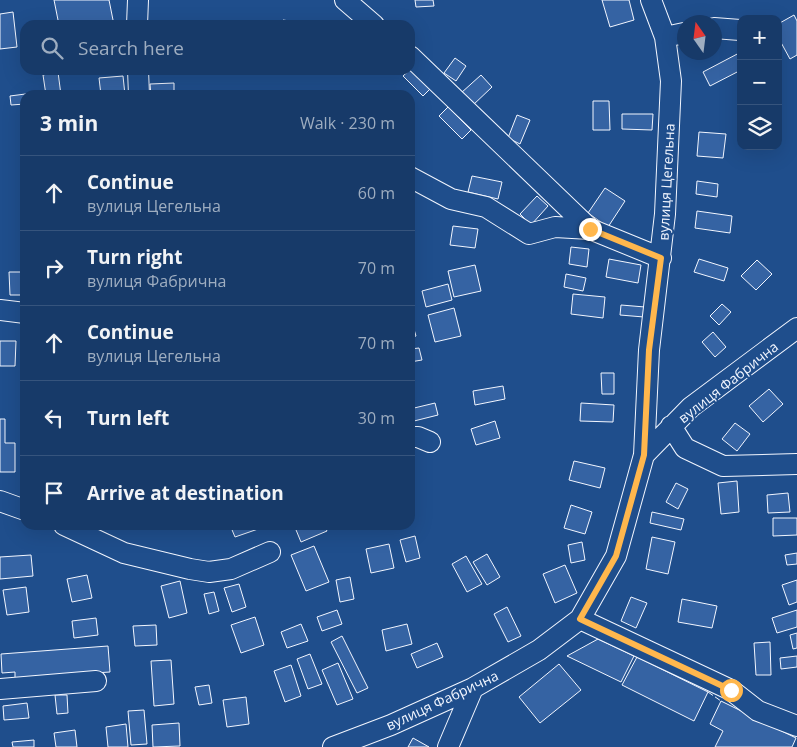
<!DOCTYPE html>
<meta charset="utf-8">
<style>
body{margin:0;font-family:"Open Sans",sans-serif;background:#244571;color:#f1f3f6}
.controls{position:absolute;right:15px;top:15px;display:grid;overflow:hidden;border-radius:10px;box-shadow:0 5px 20px #0002}
.controls button{width:45px;height:45px;display:grid;place-items:center;padding:0;border:0;border-bottom:1px solid #36547d;background:#173a69;color:#f1f3f6;font:25px sans-serif}
.compass{position:absolute;left:677px;top:15px;width:45px;height:45px;border-radius:50%;background:#173a69;box-shadow:0 5px 20px #0002;rotate:346deg}
.stop{position:absolute;width:15px;height:15px;margin:-11px;border:4px solid #ffb74d;border-radius:50%;background:#fff}
.stop.end{background:#ffb74d;border-color:#fff;box-shadow:0 1px 5px #0008}
.list{margin:0;padding:0;list-style:none}
h2{display:flex;justify-content:space-between;align-items:center;height:65px;margin:0;padding:0 20px;font-size:21px}
h2 small{font-size:16px;font-weight:400;color:#9eadc0}
.list li{display:grid;grid-template-columns:32px 1fr auto;gap:15px;align-items:center;box-sizing:border-box;height:75px;padding:0 20px;border-top:1px solid #36547d}
.list b{display:block;font-size:19px;white-space:nowrap}
.list p{margin:0;font-size:16px;white-space:nowrap;color:#9eadc0}
.list em{font-size:16px;font-style:normal;color:#9eadc0}
.icon{flex:none;width:28px;height:28px;fill:none;stroke:currentColor;stroke-width:2;stroke-linecap:round;stroke-linejoin:round}
.map{position:relative;flex:none;width:797px;height:747px;overflow:hidden}
.search{position:absolute;background:#173a69;box-shadow:0 5px 20px #0002;left:20px;top:20px;width:395px;height:55px;display:flex;align-items:center;gap:12px;box-sizing:border-box;padding:0 18px;border-radius:15px;color:#9eadc0;font-size:19px}
.panel{position:absolute;background:#173a69;box-shadow:0 5px 20px #0002;left:20px;top:90px;width:395px;height:440px;border-radius:15px}
.map>svg:first-child{display:block}
.building{fill:#3563a3;stroke:#f2f6ff}
.lines{fill:none;stroke-linecap:round;stroke-linejoin:round}
.minor-casing{stroke:#f2f6ff;stroke-width:22}
.minor{stroke:#1f4e8c;stroke-width:20}
.fence{stroke:#f2f6ff;stroke-width:1;stroke-dasharray:6 2.5;stroke-linecap:butt}
.route{stroke:#ffb74d;stroke-width:6}
.labels{text-anchor:middle;dominant-baseline:central;stroke-width:4;stroke-linejoin:round;paint-order:stroke}
.street-label{font-size:14px;fill:#f2f6ff;stroke:#1f4e8c}
</style>
<div class="map">
<svg width="797" height="747" viewBox="0 0 797 747">
<rect width="100%" height="100%" fill="#1f4e8c"/>
<path class="building" d="M54 0H109L114 25H59Z
M415 0H433L434 6 416 7Z
M602 0H629L634 20 610 27Z
M13 12 17 47 0 49V14Z
M794 15 797 21V55L790 59 778 37V24Z
M283 20 316 25H282Z
M741 52V70L710 86 703 72Z
M455 58 466 66 456 81 444 73Z
M413 67 432 87 423 96 403 76Z
M58 72 61 95H46L43 75Z
M481 75 492 87 472 106 461 93Z
M123 76 125 95H101L99 78Z
M174 83V95H151L150 84Z
M33 93 34 95H25V104L11 105 10 96Z
M593 101H609L610 130H593Z
M448 107 471 130 462 139 439 116Z
M622 114H653L652 130 622 129Z
M517 115 530 120 520 144 508 138Z
M699 132 726 134 723 158 697 156Z
M472 176 502 182 498 199 468 192Z
M697 181 718 184 717 197 696 194Z
M605 188 625 201 608 227 588 213Z
M537 196 548 206 531 225 520 214Z
M697 211 732 216 730 233 695 228Z
M453 226 478 229 475 248 450 245Z
M571 247 589 249 587 267 569 264Z
M609 259 641 265 638 283 606 277Z
M699 259 728 268 724 281 694 272Z
M757 260 772 274 756 290 741 276Z
M475 265 481 291 454 297 448 271Z
M9 272H25V295H10Z
M566 274 586 278 583 291 564 287Z
M448 284 452 300 426 307 422 291Z
M573 294 605 297 603 318 571 314Z
M722 304 731 312 719 325 710 316Z
M621 305 645 307 644 317 620 315Z
M454 308 461 336 435 342 428 315Z
M410 316 416 336 410 338Z
M713 332 726 347 715 357 702 342Z
M0 341H16L15 366H0Z
M419 348 422 360 410 362V349Z
M601 373H614V394H602Z
M503 386 505 399 475 405 473 391Z
M769 389 783 404 763 422 749 406Z
M435 403 438 415 410 422V409Z
M581 403 614 405 613 422 580 421Z
M0 419H5V443H15V472H0Z
M495 421 500 438 476 445 471 429Z
M735 423 750 434 737 451 722 439Z
M574 461 605 468 600 488 569 480Z
M737 481 739 512 721 514 718 483Z
M676 483 688 489 678 509 666 502Z
M788 493 790 512 768 513 767 495Z
M571 505 592 512 585 534 564 528Z
M652 512 684 519 681 530 650 523Z
M773 518H797V535L773 536Z
M230 525H260L261 528 235 537Z
M294 525H324L327 531 301 542Z
M415 536 420 558 406 562 400 540Z
M652 537 675 542 668 574 646 569Z
M582 542 585 560 571 563 568 545Z
M389 544 394 568 371 573 366 549Z
M314 546 329 582 306 591 291 555Z
M797 553V564L787 565 785 555Z
M487 554 500 577 487 585 473 562Z
M31 555 33 576 0 579V557Z
M466 556 482 584 467 592 452 564Z
M565 565 577 593 555 603 543 574Z
M87 575 92 598 72 602 67 579Z
M350 577 354 599 340 602 336 580Z
M797 580V602L789 605 782 585Z
M180 581 187 613 169 618 161 586Z
M239 584 246 607 232 612 224 588Z
M26 587 29 612 7 615 3 590Z
M214 592 219 611 209 614 204 594Z
M631 597 647 603 636 628 621 621Z
M682 599 717 606 712 628 678 622Z
M507 607 521 636 508 642 494 614Z
M337 610 342 624 322 631 317 617Z
M797 610V627L777 633 772 618Z
M255 617 264 645 241 653 231 625Z
M96 618 98 635 74 638 72 621Z
M301 624 308 641 287 648 281 632Z
M407 624 412 644 386 651 382 630Z
M156 625 157 645 135 646 133 626Z
M797 633V648L793 649 790 635Z
M342 636 368 688 357 693 331 642Z
M598 639 634 656 621 682 567 656Z
M770 642 771 675H756L754 643Z
M437 643 443 657 417 668 411 654Z
M108 646 110 672 15 678V672L2 673 1 654Z
M310 654 322 684 308 689 297 659Z
M797 656V667L781 669 780 658Z
M637 657 708 692 694 721 622 685Z
M171 660 174 704 154 706 151 661Z
M338 663 353 699 337 705 322 670Z
M559 664 581 690 540 723 519 697Z
M291 665 301 696 285 702 274 671Z
M209 685 212 703 199 705 195 687Z
M55 695H67L68 713 57 714Z
M246 697 249 724 227 727 223 700Z
M721 701 796 738 792 747H715L723 731 710 724Z
M27 703 29 718 4 720 3 706Z
M144 710 147 744 131 745 128 711Z
M179 723 180 746 153 747 152 725Z
M126 724 128 747H108L106 727Z
M75 730 77 747H56L54 733Z
M413 738 429 747H408Z
M34 740V747H13L12 742Z"/>
<g class="lines">
<defs>
<path id="minor" d="M345 0 374 25
M137 25 138 0
M714 28 740 30
M665 37 684 33
M410 56 590 229 661 258
M138 70 139 95
M410 177 451 199 486 207 529 234 555 227 590 229
M0 310 25 313
M671 426 685 448 723 466 797 464
M410 437H418L430 442
M644 455 649 350 665 214 671 81 665 37 651 0
M0 501 25 510
M64 525 124 553 190 569 209 572 231 569 270 552
M580 619 731 690 758 711 797 726
M0 689 96 681
M333 747 391 725 473 688 539 650 580 619 616 556 644 455 691 407 797 328
M448 747 473 688"/>
</defs>
<use href="#minor" class="minor-casing"/>
<use href="#minor" class="minor"/>
<path class="fence" d="M708 692 721 701"/>
</g>
<g class="lines">
<path class="route" d="M590 229 661 258 649 350 644 455 616 556 580 619 731 690"/>
</g>
<g class="labels">
<g class="street-label">
<text transform="translate(666 182) rotate(-87)">вулиця Цегельна</text>
<text transform="translate(728 382) rotate(-38)">вулиця Фабрична</text>
<text transform="translate(442 700) rotate(-25)">вулиця Фабрична</text>
</g>
</g>
</svg>
<div class="controls">
<button>+</button>
<button>−</button>
<button><svg class="icon" aria-label="layers" viewBox="0 0 24 24"><path d="M12 4l9 5-9 5-9-5zM3 14l9 5 9-5"/></svg></button>
</div>
<svg class="compass" viewBox="-18 -18 36 36"><path d="M0-13l5 13h-10z" fill="#e53935"/><path d="M0 13l5-13h-10z" fill="#9eadc0"/></svg>
<div class="stop" style="left:731px;top:690px"></div>
<div class="stop end" style="left:590px;top:229px"></div>
<div class="search"><svg class="icon" aria-label="search" viewBox="0 0 24 24"><circle cx="10" cy="10" r="6"/><path d="M15 15l6 6"/></svg>Search here</div>
<section class="panel">
<h2>3 min<small>Walk · 230 m</small></h2>
<ul class="list">
<li><svg class="icon" aria-label="ahead" viewBox="0 0 24 24"><path d="M12 20V5M6 11l6-6 6 6"/></svg><div><b>Continue</b><p>вулиця Цегельна</p></div><em>60 m</em></li>
<li><svg class="icon" aria-label="right" viewBox="0 0 24 24"><path d="M7 20v-9h11M14 6l5 5-5 5"/></svg><div><b>Turn right</b><p>вулиця Фабрична</p></div><em>70 m</em></li>
<li><svg class="icon" aria-label="ahead" viewBox="0 0 24 24"><path d="M12 20V5M6 11l6-6 6 6"/></svg><div><b>Continue</b><p>вулиця Цегельна</p></div><em>70 m</em></li>
<li><svg class="icon" aria-label="left" viewBox="0 0 24 24"><path d="M17 20v-9H6M10 6l-5 5 5 5"/></svg><div><b>Turn left</b></div><em>30 m</em></li>
<li><svg class="icon" aria-label="arrive" viewBox="0 0 24 24"><path d="M6 21V4h12l-3 4 3 4H6"/></svg><div><b>Arrive at destination</b></div></li>
</ul>
</section>
</div>
